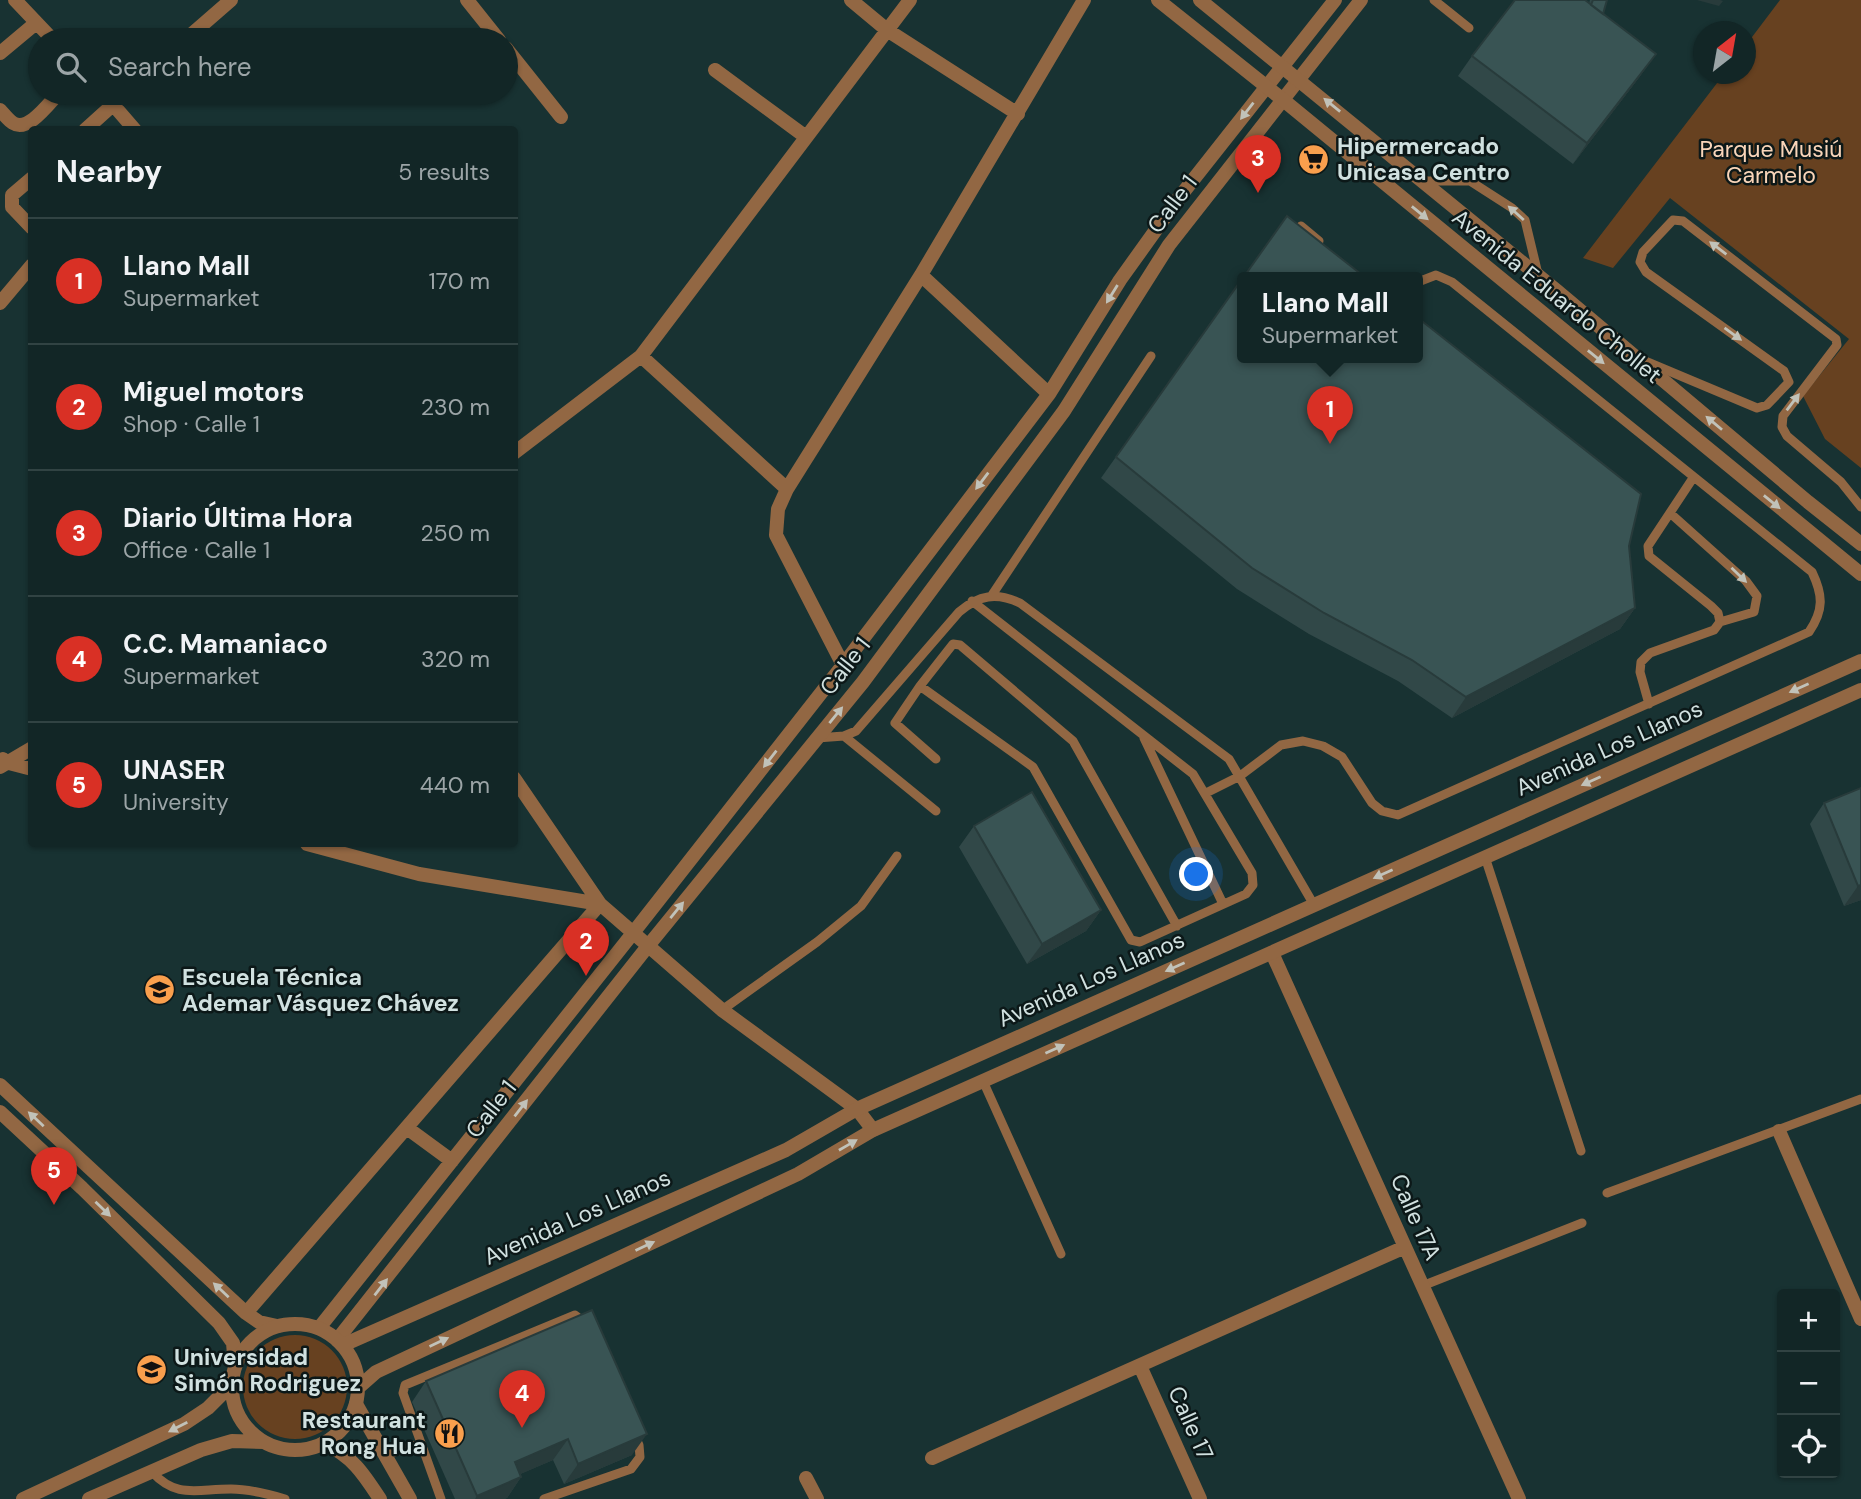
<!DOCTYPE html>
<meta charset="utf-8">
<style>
body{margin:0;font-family:"DM Sans",sans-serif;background:#1b2e2e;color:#f1f3f6}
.controls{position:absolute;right:21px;bottom:21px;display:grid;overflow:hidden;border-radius:7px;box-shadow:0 2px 5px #0004}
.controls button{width:63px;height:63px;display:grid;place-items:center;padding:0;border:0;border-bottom:2px solid #314343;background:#122626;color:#f1f3f6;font:35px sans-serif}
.compass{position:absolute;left:1693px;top:21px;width:63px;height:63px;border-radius:50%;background:#122626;box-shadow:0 2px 5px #0004;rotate:31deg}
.you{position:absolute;left:1197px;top:875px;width:24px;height:24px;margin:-18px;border:5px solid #fff;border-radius:50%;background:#1a73e8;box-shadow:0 0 0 10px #1a73e833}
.badge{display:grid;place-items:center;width:46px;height:46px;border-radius:50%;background:#d93025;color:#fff;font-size:23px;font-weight:700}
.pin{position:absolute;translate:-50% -58px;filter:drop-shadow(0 2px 4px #0008)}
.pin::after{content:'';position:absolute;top:37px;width:24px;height:21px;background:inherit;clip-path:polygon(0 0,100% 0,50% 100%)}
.popup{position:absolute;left:1237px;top:272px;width:186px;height:91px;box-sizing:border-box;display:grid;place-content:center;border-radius:7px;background:#122626;filter:drop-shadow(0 2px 5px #0005);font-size:23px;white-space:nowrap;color:#9ca5a7}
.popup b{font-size:26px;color:#f1f3f6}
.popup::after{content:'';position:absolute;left:50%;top:100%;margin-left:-14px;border:14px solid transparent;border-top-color:#122626}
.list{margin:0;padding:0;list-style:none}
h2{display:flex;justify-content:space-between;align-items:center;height:91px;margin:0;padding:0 28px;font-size:30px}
h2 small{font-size:23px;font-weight:400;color:#9ca5a7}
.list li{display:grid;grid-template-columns:46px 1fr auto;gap:21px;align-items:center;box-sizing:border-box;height:126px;padding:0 28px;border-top:2px solid #314343}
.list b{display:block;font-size:26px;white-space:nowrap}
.list p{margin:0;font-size:23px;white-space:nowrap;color:#9ca5a7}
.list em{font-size:23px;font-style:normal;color:#9ca5a7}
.icon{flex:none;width:38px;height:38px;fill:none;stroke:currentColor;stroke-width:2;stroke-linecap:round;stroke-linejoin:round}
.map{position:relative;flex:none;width:1861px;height:1499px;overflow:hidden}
.search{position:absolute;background:#122626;box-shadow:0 2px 5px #0004;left:28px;top:28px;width:490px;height:77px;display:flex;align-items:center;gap:18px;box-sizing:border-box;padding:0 24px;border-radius:38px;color:#9ca5a7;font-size:26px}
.panel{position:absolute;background:#122626;box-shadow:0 2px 5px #0004;left:28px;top:126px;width:490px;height:721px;border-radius:7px}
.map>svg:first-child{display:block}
.green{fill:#674120}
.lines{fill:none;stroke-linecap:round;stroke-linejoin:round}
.service{stroke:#926743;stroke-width:9}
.minor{stroke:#926743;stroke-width:14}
.tertiary{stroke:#926743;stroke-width:14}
.wall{fill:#314848}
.shaded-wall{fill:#283b3b}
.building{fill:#395454;stroke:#283b3b;stroke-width:2}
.oneway{fill:#c1c2b9}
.labels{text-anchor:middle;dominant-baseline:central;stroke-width:5;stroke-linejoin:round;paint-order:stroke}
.poi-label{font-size:23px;font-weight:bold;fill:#d1e1e0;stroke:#0c1818;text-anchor:start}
.park-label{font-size:23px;fill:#f9d5b9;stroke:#0c1818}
.street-label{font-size:23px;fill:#d1e1e0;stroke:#0c1818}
</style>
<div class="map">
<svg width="1861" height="1499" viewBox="0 0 1861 1499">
<rect width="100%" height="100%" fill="#183232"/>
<path class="green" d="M1780 0H1861V468L1825 439 1803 396 1849 339 1670 198 1613 268 1583 258 1724 74H1745L1746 45Z
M243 1387a52 52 0 1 1 104 0a52 52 0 1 1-104 0Z"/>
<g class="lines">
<path class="service" d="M1434 0 1469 28
M1424 181H1470L1512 208 1525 220 1538 274
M1301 226 1319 241
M1645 361 1757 408 1767 405 1789 382 1784 371 1646 272 1640 262 1643 252 1673 220 1683 221 1836 339 1837 345 1783 416 1782 427 1787 436 1841 482 1861 507
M1670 513 1746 581 1757 596 1754 612 1720 622
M992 595 1151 356
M920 686 1033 767 1131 940 1140 942 1246 894 1253 885 1252 873 1193 774 972 601
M1649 704 1640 672 1641 662 1650 653 1714 630 1720 622 1718 613 1711 606 1649 556 1648 546 1693 478
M844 736 936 811
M817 738 844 736 856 731 959 612C979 595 996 592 1020 603L1229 759 1314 905
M1144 738 1223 904
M936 759 895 723 920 686 953 644 960 645 1073 741 1177 926
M1206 793 1240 776 1281 745 1303 741 1323 746 1342 757 1372 803 1382 811 1398 815 1809 632C1824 610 1823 595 1812 572L1452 282 1436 275 1418 282
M1485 857 1581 1151
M722 1010 817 942 861 906 897 856
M983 1081 1061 1254
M1607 1193 1861 1099
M1422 1286 1582 1223
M421 1443 403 1393 405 1385 575 1315 584 1322
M386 1455 421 1443 441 1499
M152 1472C177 1499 196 1489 231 1489 249 1489 268 1494 285 1499
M544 1499 631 1469 640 1457 639 1445 634 1434"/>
<path class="minor" d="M15 0 53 40
M467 0 499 40
M851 0 887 30 1018 114
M185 40 231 0
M506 48 561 117
M0 53 36 23
M715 70 806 137
M103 93 135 130
M0 110C4 114 8 120 13 123 28 133 49 103 59 93
M85 130 126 93
M32 178 12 195V207L32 228
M921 275 1049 394
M0 303 32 265
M641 356 787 489
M514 453 641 356 910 0
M843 665 776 535 778 509 787 489 921 275 1084 0
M3 759 5 762 32 769
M0 767 32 748
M514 778 600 904 722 1010 857 1109 873 1130
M307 844 419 874 600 904
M1272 953 1519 1499
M0 1085 246 1313 259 1322 277 1326
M0 1112 82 1188 219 1323 233 1343 235 1365
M407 1128 452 1161
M1779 1131 1861 1319
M246 1313 600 904
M319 1328 633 933 843 665 1049 394 1120 280 1178 199 1335 0
M337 1340 648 946 863 682 1064 411 1169 245 1361 0
M1140 1366 1200 1499
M356 1404 410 1499
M324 1443C353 1457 363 1473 380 1499
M932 1458 1405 1247
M806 1478 817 1499"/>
<path class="tertiary" d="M1158 0 1282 99 1861 574
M1200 0 1557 291 1808 502 1861 544
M232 1387a63 63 0 1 1 126 0a63 63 0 1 1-126 0Z
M343 1345 786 1150 857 1109 1861 661
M359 1387 376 1372 798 1174 873 1130 1861 690
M23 1499 184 1424 208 1408 231 1385
M89 1499 201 1450 232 1441 264 1442"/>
</g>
<path class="wall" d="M1590 0H1607L1603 14 1641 75 1573 164 1458 76 1472 56 1589 3Z
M1242 279 1629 546 1635 608 1620 629 1452 718 1398 681 1309 634 1237 589 1101 478Z
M1861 788V900L1844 906 1810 824 1824 803Z
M974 826 1101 910 1086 931 1027 964 959 847Z
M426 1381 632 1455 564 1484 553 1460 520 1474 521 1477 507 1498 504 1499H455L412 1402Z"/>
<path class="shaded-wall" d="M1697 0H1720L1723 1 1719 6Z
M1656 54 1641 75 1573 164 1587 143Z
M1635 608 1620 629 1452 718 1466 697Z
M1861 885V900L1844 906 1858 886Z
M1101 910 1086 931 1027 964 1042 944Z
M647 1434 632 1455 564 1484 578 1464Z
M568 1439 553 1460 500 1483 515 1462Z
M521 1477 507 1498 504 1499H475L477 1496Z"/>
<path class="building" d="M1515 0H1585L1656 54 1587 143 1472 56Z
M1593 0H1607L1603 14 1591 5Z
M1287 216 1366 278H1243Z
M1242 279V358H1418V318L1641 494 1629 546 1635 608 1466 697 1412 660 1324 613 1252 568 1116 457Z
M1861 788V885L1858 886 1824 803Z
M1032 792 1101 910 1042 944 974 826Z
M592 1310 647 1434 578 1464 568 1439 515 1462 521 1477 477 1496 426 1381Z"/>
<defs><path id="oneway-solid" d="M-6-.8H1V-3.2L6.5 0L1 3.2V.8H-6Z" transform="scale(1.75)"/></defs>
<g class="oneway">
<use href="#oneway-solid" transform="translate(1332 105) rotate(-141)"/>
<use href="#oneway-solid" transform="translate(1247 111) rotate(128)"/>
<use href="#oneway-solid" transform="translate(1420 213) rotate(39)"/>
<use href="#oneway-solid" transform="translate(1516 213) rotate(-138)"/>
<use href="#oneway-solid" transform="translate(1718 248) rotate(-143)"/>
<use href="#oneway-solid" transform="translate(1112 294) rotate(122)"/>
<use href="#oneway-solid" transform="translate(1733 334) rotate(36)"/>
<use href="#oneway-solid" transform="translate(1596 357) rotate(39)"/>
<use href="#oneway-solid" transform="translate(1793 402) rotate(-53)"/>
<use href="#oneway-solid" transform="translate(1714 423) rotate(-140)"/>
<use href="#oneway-solid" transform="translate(982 481) rotate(127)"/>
<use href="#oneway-solid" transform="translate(1772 502) rotate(39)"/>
<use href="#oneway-solid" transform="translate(1739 575) rotate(44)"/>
<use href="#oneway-solid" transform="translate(1799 688) rotate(156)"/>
<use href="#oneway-solid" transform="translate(836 715) rotate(-51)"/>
<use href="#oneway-solid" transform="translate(770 759) rotate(128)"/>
<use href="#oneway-solid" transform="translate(1591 781) rotate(156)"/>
<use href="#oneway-solid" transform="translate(1383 874) rotate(156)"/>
<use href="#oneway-solid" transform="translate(677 910) rotate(-51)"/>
<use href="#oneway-solid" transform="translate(1175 967) rotate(156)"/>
<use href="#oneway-solid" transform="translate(1055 1049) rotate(-24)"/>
<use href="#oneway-solid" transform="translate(521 1108) rotate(-52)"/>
<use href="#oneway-solid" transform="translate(36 1119) rotate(-137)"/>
<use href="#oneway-solid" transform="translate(848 1145) rotate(-30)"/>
<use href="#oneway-solid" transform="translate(103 1209) rotate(44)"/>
<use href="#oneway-solid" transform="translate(645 1246) rotate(-25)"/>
<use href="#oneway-solid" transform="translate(381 1287) rotate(-52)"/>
<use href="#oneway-solid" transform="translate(221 1290) rotate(-137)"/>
<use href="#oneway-solid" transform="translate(439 1342) rotate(-25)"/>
<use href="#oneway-solid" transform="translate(178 1427) rotate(153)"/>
</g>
<defs>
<symbol id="supermarket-disc" viewBox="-11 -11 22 22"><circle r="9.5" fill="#f99f4d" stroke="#0c1818"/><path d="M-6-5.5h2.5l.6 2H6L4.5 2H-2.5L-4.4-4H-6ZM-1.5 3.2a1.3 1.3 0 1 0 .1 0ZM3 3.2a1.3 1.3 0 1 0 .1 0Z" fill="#111"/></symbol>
<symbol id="school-disc" viewBox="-11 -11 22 22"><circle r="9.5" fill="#f99f4d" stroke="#0c1818"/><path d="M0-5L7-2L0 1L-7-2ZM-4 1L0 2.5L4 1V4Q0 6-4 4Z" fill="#111"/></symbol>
<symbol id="university-disc" viewBox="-11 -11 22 22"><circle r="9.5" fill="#f99f4d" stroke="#0c1818"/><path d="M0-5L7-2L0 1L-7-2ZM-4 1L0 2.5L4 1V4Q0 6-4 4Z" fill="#111"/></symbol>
<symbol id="restaurant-disc" viewBox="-11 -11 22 22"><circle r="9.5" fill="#f99f4d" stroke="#0c1818"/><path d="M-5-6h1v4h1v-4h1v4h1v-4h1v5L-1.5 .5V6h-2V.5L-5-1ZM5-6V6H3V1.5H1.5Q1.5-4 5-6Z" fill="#111"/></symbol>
</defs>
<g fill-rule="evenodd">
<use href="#supermarket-disc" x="1296" y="142" width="35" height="35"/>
<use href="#school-disc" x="142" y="972" width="35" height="35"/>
<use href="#university-disc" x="134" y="1352" width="35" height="35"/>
<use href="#restaurant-disc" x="432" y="1416" width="35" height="35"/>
</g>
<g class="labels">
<g class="poi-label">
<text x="1337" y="146">Hipermercado<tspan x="1337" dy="26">Unicasa Centro</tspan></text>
<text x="182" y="977">Escuela Técnica<tspan x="182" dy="26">Ademar Vásquez Chávez</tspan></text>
<text x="174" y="1357">Universidad<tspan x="174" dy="26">Simón Rodriguez</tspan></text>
<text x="426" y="1420" text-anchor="end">Restaurant<tspan x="426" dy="26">Rong Hua</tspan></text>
</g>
<g class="park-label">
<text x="1771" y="149">Parque Musiú<tspan x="1771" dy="26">Carmelo</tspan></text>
</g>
<g class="street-label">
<text transform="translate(1172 204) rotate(-53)">Calle 1</text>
<text transform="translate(1557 296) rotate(39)">Avenida Eduardo Chollet</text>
<text transform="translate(845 666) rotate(-52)">Calle 1</text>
<text transform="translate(1609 748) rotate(-24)">Avenida Los Llanos</text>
<text transform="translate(1091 979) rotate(-24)">Avenida Los Llanos</text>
<text transform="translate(491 1109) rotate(-52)">Calle 1</text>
<text transform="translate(577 1217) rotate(-24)">Avenida Los Llanos</text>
<text transform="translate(1416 1217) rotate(66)">Calle 17A</text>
<text transform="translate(1191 1423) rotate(66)">Calle 17</text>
</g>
</g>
</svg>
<div class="controls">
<button>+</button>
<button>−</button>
<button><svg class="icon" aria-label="locate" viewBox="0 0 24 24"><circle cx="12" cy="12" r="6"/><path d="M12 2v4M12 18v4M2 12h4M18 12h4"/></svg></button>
</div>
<svg class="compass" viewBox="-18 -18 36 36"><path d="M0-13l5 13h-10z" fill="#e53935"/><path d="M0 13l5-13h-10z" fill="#9ca5a7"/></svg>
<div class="you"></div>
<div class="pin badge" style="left:1330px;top:444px">1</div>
<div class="popup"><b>Llano Mall</b>Supermarket</div>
<div class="pin badge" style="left:586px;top:976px">2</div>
<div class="pin badge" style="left:1258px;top:193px">3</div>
<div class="pin badge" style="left:522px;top:1428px">4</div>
<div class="pin badge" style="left:54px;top:1205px">5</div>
<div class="search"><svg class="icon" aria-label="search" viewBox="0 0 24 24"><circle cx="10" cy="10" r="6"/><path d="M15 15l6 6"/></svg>Search here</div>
<section class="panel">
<h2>Nearby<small>5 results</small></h2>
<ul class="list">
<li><span class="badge">1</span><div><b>Llano Mall</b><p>Supermarket</p></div><em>170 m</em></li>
<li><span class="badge">2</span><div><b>Miguel motors</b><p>Shop · Calle 1</p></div><em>230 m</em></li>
<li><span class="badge">3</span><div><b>Diario Última Hora</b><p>Office · Calle 1</p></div><em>250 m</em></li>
<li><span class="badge">4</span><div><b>C.C. Mamaniaco</b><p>Supermarket</p></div><em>320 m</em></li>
<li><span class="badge">5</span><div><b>UNASER</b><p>University</p></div><em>440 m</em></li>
</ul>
</section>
</div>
